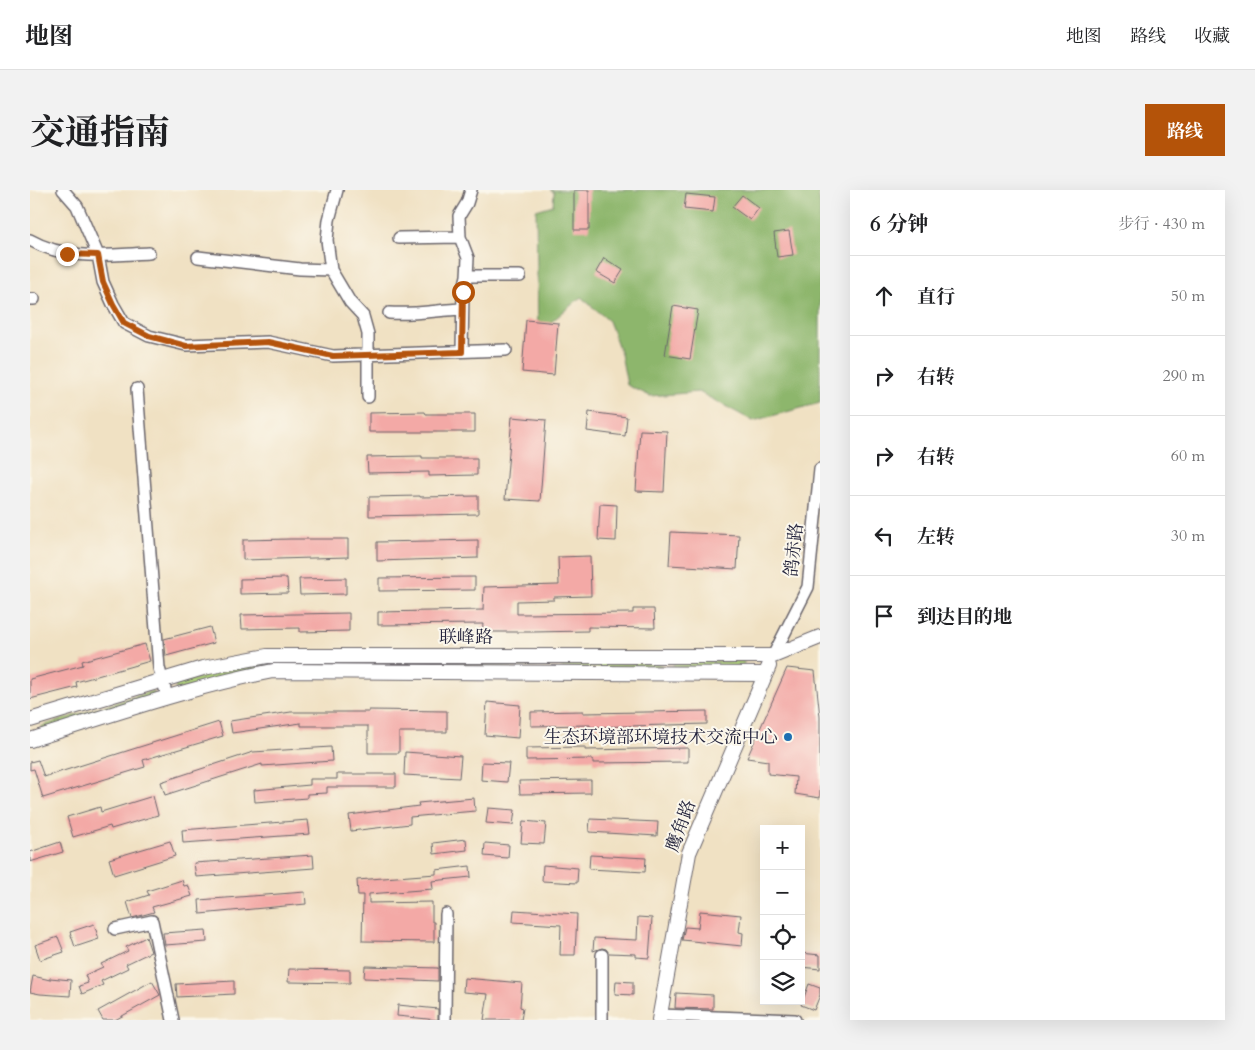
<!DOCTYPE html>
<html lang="zh">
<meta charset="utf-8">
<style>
body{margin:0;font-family:Cardo,"Noto Serif SC",serif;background:#f2f2f2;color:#202124}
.controls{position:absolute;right:15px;bottom:15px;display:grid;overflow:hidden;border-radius:0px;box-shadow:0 5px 20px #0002}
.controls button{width:45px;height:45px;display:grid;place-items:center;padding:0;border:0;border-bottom:1px solid #e0e0e0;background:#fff;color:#202124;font:25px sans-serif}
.stop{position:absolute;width:15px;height:15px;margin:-11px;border:4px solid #b45309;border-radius:50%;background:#fff}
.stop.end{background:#b45309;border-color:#fff;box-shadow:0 1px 5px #0008}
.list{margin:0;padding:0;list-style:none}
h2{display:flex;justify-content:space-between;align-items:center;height:65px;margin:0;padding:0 20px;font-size:21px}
h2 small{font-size:16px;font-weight:400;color:#757577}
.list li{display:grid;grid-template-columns:32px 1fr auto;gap:15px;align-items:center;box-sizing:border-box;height:80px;padding:0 20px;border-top:1px solid #e0e0e0}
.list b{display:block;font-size:19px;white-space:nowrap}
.list em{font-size:16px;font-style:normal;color:#757577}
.icon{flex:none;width:28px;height:28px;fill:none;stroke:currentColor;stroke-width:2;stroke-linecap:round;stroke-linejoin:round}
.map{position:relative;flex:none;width:790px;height:830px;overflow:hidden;border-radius:0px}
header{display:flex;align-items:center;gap:30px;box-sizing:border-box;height:70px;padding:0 25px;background:#fff;border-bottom:1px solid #e0e0e0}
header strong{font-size:24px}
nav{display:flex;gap:28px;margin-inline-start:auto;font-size:18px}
.intro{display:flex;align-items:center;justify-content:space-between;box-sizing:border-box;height:120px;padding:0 30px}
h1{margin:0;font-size:35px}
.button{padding:12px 22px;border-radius:0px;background:#b45309;color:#fff;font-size:18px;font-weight:700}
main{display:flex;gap:30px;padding:0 30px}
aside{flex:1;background:#fff;border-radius:0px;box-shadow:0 5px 20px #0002}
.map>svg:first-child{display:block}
.green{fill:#b2d47d;stroke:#6a7b5c}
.forest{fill:#8db66c;stroke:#586c54}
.building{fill:#f3a9a6}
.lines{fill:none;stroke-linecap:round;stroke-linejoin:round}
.minor-casing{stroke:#6a656b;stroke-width:14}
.major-casing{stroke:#6a656b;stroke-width:16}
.minor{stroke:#fff;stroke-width:11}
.major{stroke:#fff;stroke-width:14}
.route{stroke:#b45309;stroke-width:6}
.poi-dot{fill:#1f6fb2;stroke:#fbf7ec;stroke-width:2}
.labels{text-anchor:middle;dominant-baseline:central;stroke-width:4;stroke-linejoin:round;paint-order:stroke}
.street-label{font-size:18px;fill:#22223b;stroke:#fbf7ec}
.poi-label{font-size:18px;fill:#22223b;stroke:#fbf7ec;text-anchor:end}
</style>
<header>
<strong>地图</strong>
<nav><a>地图</a><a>路线</a><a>收藏</a></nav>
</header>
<div class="intro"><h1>交通指南</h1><a class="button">路线</a></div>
<main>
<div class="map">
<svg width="790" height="830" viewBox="0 0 790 830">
<rect width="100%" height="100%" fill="#fbf7ec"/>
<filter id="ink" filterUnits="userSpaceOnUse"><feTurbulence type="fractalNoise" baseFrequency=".02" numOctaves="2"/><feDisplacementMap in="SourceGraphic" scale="10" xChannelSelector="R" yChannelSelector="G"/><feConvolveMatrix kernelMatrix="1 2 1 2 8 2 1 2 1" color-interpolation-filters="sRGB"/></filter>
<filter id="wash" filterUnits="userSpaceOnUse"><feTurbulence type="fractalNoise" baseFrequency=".0096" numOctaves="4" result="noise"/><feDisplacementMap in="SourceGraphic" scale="20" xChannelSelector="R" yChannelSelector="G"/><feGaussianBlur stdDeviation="1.12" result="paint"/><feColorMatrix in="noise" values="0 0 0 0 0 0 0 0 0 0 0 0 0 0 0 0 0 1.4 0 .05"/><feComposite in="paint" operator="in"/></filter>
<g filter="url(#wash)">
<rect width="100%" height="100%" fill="#f0e1c3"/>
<path class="green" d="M411 471 508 472 507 477H410Z
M644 471H714L713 477 643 478Z
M261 472V478L146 500 145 494 215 476Z
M286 472H390V477H286Z
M532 472 631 474V478H532Z
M123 501 125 507 13 542 12 536Z"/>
<path class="forest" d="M520 0H788L790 16V213L723 231 669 202 620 206 597 195 591 164 579 131 551 107 508 143 506 20 523 15 524 2Z"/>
<g id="blocks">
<path class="building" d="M544 0H559V40H544Z
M656 4 685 7 683 22 654 19Z
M712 5 729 18 720 30 702 17Z
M759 41 763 65 747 67 744 43Z
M574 68 593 80 585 93 566 82Z
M643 116 668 120 660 169 635 165Z
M496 130 528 133 524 185 492 182Z
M395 222 396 224H445V242H339V223Z
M559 222 597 227 595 246 557 241Z
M482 227 516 230 510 311 475 309Z
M610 240 637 241 634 302 606 301Z
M392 266V268H447V285L399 286V282L338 283 337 267Z
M390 306V307L448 306V324L339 326V307Z
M570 314 587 315 586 351 568 350Z
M641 342 709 345 707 379 639 375Z
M261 349H318V367L213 370V350Z
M448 350V368L347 371V352Z
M560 366 561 406 524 407V410L487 411V424L603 423V419H624L625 438 558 437V441L503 442H452L453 434 348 435V422L453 420 454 397 529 395 528 367Z
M445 387V400L349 401V388Z
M257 388 258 403 210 404V389Z
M316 388V404L270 405 269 389Z
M319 423V441L270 442V438L212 439 211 425Z
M180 437 184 453 136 466 134 449Z
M115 454 120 471 46 492 47 497 0 509V489L53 475 52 471Z
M757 478 785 481 790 527V608L765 604 766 587 738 584V571L717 568Z
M457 512 490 515 488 548 455 545Z
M339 520 417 521V542H369V563H338V536H271V533L202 543 200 531 261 522H339Z
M553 521V523L677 521V534L560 537V535L501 536V522Z
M189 532 193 546 113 570 115 577 13 608 4 579 0 580V572L8 570 14 587Z
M301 557 302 571 232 576V574L135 605 131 592 223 562Z
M555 557V560L658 558V572L563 573V569L496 570V558Z
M375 562 431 566 429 588 374 585Z
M452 572 479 573 477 592 451 590Z
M307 584H366V597H297V603L277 604V608L225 612 224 600 280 595V589H307Z
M561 590V603L490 604 489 591Z
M123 606 128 625 81 639 80 636 43 647 37 627 70 617 71 622Z
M444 608 445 621 380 627V634L321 641 319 625 389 616 388 613Z
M458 618 485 620 483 635 456 633Z
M560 629 628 632 627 646 559 642Z
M278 630 280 644 153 653 152 640Z
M493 631 516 633 514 654 491 653Z
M436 649 437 660 404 664 403 653Z
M140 651 145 666 84 685 79 669Z
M30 652 33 662 0 672V662Z
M455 653 479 655 478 668 454 666Z
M283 665 284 678 166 687 164 673Z
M560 665 616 668 615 682 559 679Z
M513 675 548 678 547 693 512 691Z
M440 676 441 687 402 691 403 699 339 704V713L402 712V732H404V752L332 751 333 705H328L327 690 406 684V680Z
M152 690 154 696 158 695 162 706 122 717 124 722 102 728 97 712 119 705 117 701Z
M275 702 276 714 170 724 169 710Z
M484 720 547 724 545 765H530L531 735 483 732Z
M670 721 711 725 709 742 713 743 712 756 652 750 655 737 668 738Z
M608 727 622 728 619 768 606 767V764L579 763 576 759 572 758 563 761 564 748 607 750Z
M64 734 69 749 45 757 40 742Z
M176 740 177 752 135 755 133 743Z
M28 747 34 762 10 770 5 755Z
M116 747 121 762 96 774 98 778 71 791 73 795 52 804 49 796 58 793 55 785 73 777 71 774 98 761 96 757Z
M771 763 790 765V779L771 777Z
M335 776 408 778V791L334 788Z
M259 779 320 780V793L258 792Z
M3 786 20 790V788L41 790 40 806 10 804 0 802Z
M434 788 492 793 490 817 493 818 491 830H454L458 804 433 802Z
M122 791 130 805 85 830H73L68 821Z
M204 791V804L147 807 146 794Z
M586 791 603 792V805L585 804Z
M779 794 790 798V805L784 820 771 815Z
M646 803 683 805V819L645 818Z
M368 815 408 819V830L367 826Z"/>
</g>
</g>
<g filter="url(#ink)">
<use href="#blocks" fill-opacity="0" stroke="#6a656b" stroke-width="1"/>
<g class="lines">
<defs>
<path id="minor" d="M33 0 47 16 68 65 73 92 83 114 94 133 119 146 156 155 238 152 303 166 476 160
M307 0 299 30 297 50 301 80 320 112 333 126 338 144V207
M369 48 430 47
M0 50C37 71 78 65 119 63
M168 67 270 79 301 80
M437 86H490
M0 109H4
M359 123C384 125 408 120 432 119
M432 161 433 102 437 86 438 68 430 47 429 26 437 13 441 0
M107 199 129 478 137 506
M743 466 778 397 790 279
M85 739 122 731 143 830
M572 765V830
M630 825 765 830
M415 830 416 724"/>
<path id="major" d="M0 530 173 478 237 466H743L790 447
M0 550C81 525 160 497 243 481L735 484
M629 830 659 663 739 476"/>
</defs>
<use href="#minor" class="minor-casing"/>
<use href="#major" class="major-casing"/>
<use href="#minor" class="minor"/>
<use href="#major" class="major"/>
</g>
</g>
<g class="lines" filter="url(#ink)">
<path class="route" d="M37 64 68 65 73 92 83 114 94 133 119 146 156 156 238 152 303 166 432 162 433 102"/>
</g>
<circle class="poi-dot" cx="758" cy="547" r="5"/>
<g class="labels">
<g class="street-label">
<text transform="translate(764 360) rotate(-84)">鸽赤路</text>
<text x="436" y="447">联峰路</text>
<text transform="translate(651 636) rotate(-70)">鹰角路</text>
</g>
<g class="poi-label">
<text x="748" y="547">生态环境部环境技术交流中心</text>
</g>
</g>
</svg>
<div class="controls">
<button>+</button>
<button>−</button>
<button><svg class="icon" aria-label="locate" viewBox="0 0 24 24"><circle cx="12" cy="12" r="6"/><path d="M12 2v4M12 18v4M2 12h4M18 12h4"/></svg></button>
<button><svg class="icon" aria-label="layers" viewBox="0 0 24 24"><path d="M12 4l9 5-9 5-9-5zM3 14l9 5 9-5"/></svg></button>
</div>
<div class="stop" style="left:433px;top:102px"></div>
<div class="stop end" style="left:37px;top:64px"></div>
</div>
<aside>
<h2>6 分钟<small>步行 · 430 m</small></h2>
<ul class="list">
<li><svg class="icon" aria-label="ahead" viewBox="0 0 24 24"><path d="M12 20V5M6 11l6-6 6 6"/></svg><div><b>直行</b></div><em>50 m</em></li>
<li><svg class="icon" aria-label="right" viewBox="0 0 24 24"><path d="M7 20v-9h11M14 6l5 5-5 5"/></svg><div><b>右转</b></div><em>290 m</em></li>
<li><svg class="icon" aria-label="right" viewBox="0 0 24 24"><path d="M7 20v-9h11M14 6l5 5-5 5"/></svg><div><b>右转</b></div><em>60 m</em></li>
<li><svg class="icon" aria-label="left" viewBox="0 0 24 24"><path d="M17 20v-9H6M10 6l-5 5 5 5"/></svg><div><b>左转</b></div><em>30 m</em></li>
<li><svg class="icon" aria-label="arrive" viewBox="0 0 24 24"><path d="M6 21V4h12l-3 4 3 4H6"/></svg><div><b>到达目的地</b></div></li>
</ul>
</aside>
</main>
